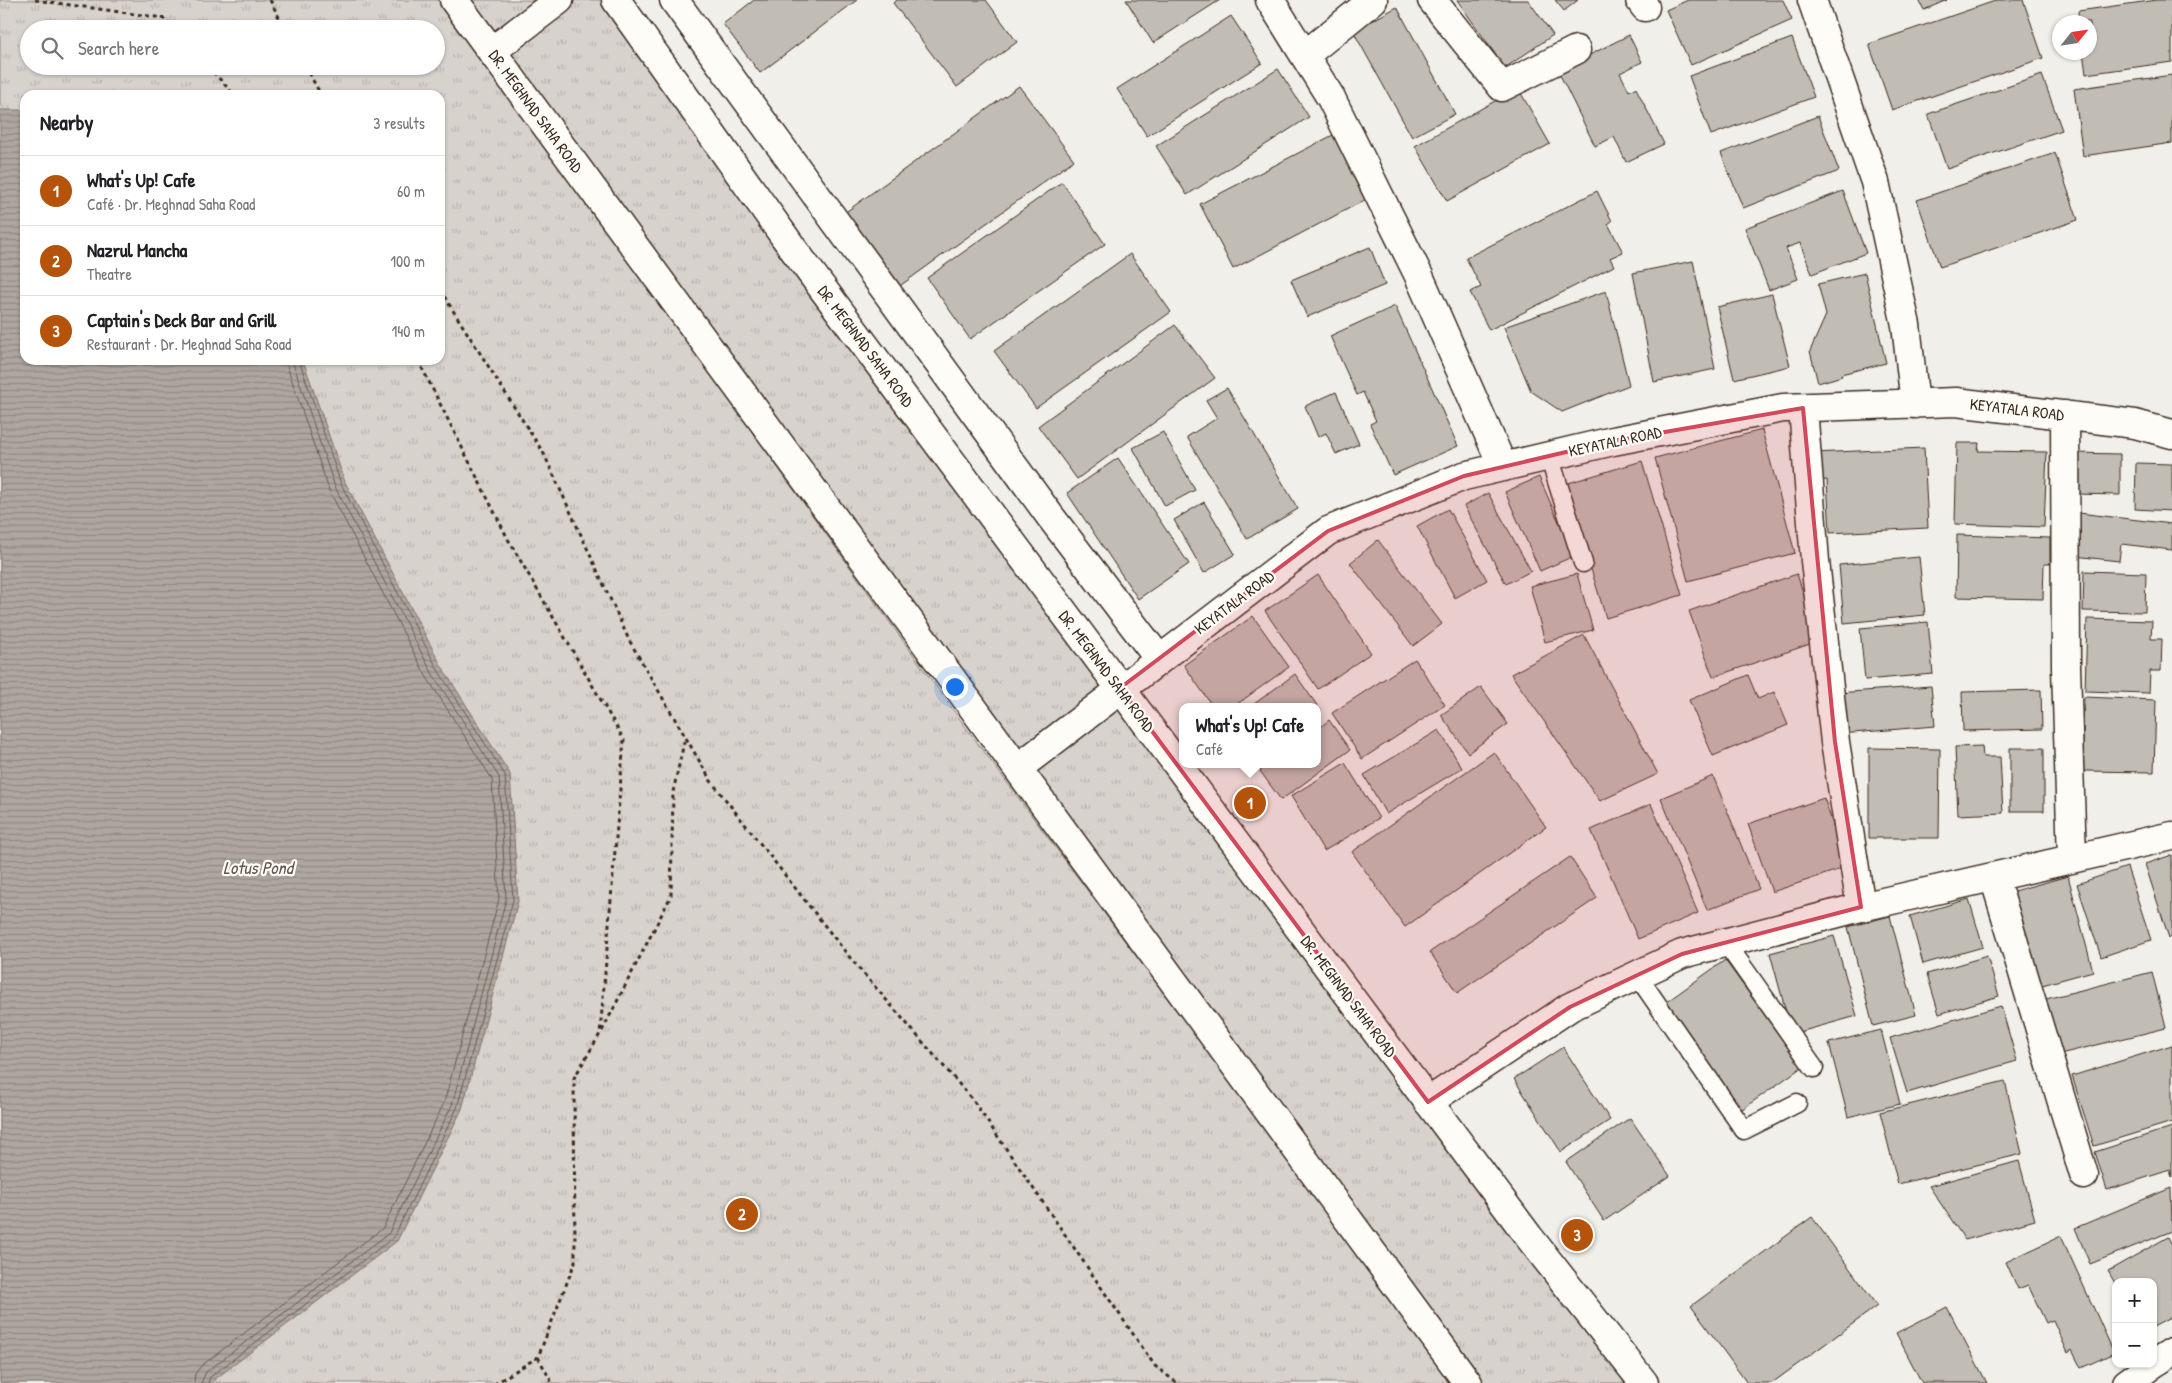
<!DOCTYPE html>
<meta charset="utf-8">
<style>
body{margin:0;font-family:"Patrick Hand",sans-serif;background:#f2f2f2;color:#202124}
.controls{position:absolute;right:15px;bottom:15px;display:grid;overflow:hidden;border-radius:10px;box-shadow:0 1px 4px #0004}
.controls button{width:45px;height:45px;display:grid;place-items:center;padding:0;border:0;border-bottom:1px solid #e0e0e0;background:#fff;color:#202124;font:25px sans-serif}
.compass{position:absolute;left:2052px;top:15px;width:45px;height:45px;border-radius:50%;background:#fff;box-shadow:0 1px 4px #0004;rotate:60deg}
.you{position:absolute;left:954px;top:686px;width:18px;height:18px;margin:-12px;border:4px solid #fff;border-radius:50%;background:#1a73e8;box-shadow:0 0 0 8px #1a73e833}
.badge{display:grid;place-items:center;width:32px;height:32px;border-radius:50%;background:#b45309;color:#fff;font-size:16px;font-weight:700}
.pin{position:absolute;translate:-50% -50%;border:2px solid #fff;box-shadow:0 1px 5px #0006}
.popup{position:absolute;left:1179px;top:703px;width:142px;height:65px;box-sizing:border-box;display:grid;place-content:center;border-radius:10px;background:#fff;filter:drop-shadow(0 1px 4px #0005);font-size:16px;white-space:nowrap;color:#757577}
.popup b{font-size:19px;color:#202124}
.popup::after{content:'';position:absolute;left:50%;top:100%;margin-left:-10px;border:10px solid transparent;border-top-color:#fff}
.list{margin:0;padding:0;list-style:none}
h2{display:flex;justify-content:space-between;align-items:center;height:65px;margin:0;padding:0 20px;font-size:21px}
h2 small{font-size:16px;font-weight:400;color:#757577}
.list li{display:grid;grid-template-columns:32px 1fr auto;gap:15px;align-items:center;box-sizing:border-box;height:70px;padding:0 20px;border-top:1px solid #e0e0e0}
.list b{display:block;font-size:19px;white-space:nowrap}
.list p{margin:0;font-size:16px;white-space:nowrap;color:#757577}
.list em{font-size:16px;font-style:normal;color:#757577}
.icon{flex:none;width:28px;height:28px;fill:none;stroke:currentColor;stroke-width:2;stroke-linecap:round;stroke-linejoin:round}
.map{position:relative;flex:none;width:2172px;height:1383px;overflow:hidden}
.search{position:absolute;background:#fff;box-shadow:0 1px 4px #0004;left:20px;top:20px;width:425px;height:55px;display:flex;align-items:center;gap:12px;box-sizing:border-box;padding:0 18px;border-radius:28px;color:#757577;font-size:19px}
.panel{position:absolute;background:#fff;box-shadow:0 1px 4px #0004;left:20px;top:90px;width:425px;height:275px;border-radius:15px}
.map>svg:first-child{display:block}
.park{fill:url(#park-tufts);stroke:#897e75;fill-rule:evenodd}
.water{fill:url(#water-rules);stroke:#80746b}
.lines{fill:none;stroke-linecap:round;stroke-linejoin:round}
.shore{stroke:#695c52;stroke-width:1}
.building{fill:#c1bcb4;stroke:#3b2a1e}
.lane-casing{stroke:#3b2a1e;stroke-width:21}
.street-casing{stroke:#3b2a1e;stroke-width:31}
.secondary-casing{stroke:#3b2a1e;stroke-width:31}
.path{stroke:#3b2a1e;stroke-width:3;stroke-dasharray:4 4;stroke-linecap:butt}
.lane{stroke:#fdfcf7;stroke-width:18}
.street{stroke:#fdfcf7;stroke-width:28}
.secondary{stroke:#fdfcf7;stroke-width:28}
.marked{fill:#d1495b;fill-opacity:0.2;stroke:#d1495b;stroke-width:4;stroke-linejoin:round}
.labels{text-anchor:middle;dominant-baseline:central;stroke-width:4.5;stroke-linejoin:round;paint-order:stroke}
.street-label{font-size:16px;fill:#3b2a1e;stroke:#fdfcf7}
.water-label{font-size:18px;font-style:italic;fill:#63554b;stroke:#fdfcf7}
</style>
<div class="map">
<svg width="2172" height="1383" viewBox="0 0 2172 1383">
<defs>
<pattern id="park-tufts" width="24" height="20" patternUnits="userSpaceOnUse" patternTransform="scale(1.25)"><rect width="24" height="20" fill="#d7d2cc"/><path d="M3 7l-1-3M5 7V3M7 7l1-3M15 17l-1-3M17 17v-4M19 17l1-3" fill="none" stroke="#b9b4af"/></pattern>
<pattern id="water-rules" width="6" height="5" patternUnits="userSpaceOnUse" patternTransform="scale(1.25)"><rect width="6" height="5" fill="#aea69f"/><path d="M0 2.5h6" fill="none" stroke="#8f8781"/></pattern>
</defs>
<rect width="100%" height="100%" fill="#f1efea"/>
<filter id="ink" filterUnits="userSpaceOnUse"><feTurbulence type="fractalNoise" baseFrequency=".02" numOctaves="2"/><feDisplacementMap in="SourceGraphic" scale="10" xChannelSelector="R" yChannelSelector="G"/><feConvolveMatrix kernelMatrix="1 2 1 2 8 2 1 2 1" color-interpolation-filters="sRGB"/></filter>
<g filter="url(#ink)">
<path class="park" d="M0 0H440L956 714 1454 1383H0ZM29 29H436V66H29ZM25 95H440V360H25Z
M472 0H542L497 35Z
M573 0H602L800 277 1631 1383H1474L508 50Z"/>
<path class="water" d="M0 110H25V360H303L345 482 442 667 510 774 518 901 462 1109 397 1241 210 1383H0Z"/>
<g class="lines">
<path class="shore" d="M194 1383 195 1374 201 1366 383 1228 444 1103 499 899 492 779 426 676 329 490 285 360
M201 1383 206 1372 389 1233 452 1105 506 899 499 777 432 673 335 487 292 360
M208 1383 210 1377 394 1237 457 1108 513 900 505 775 438 670 341 484 299 360"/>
</g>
<path class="building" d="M754 0H857L760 73 723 24Z
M897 0H986L1017 42 957 87 893 3Z
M1126 0H1220L1153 43Z
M1457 0H1528L1553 35 1505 68Z
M1555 0H1578L1564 11Z
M1688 0H1783L1792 20 1691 65 1666 10Z
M1919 0H1947L1924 10Z
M1998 0H2023L2043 58 1892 110 1869 44Z
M2157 0H2172V62L2086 74 2083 52H2090V22H2079L2078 11Z
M1397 7 1455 114 1412 137 1353 31Z
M1231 16 1262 63 1147 136 1117 89Z
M1629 35 1642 62 1620 73 1629 91 1636 88 1664 144 1626 162 1614 137 1595 146 1558 71Z
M1792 38 1814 97 1711 135 1689 76Z
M1278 69 1309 117 1187 195 1156 146Z
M2042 75 2062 130 1947 169 1928 114Z
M2172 75V143L2083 156 2074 89Z
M1019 86 1074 160 897 288 843 214Z
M1518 88 1550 144 1447 201 1415 146Z
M1818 116 1839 171 1743 208 1721 153Z
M1333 135 1367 199 1233 269 1200 204Z
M2055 153 2078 220 1940 267 1917 200Z
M1062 182 1105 244 970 339 927 278Z
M1597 191 1612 221 1608 224 1623 252 1610 258 1614 266 1489 330 1470 292 1481 287 1466 258Z
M1843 191 1866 253 1812 274 1800 243 1786 248 1798 279 1769 290 1745 228Z
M1370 247 1385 285 1307 317 1291 280Z
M1130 254 1171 312 1036 408 994 351Z
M1693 261 1715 369 1654 382 1633 273Z
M1865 273 1886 363 1841 374 1842 376 1818 383 1810 351 1826 315 1818 284Z
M1606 291 1629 385 1562 412 1531 391 1504 327Z
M1772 294 1790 366 1734 379 1717 307Z
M1395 306 1458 446 1393 475 1370 424 1376 421 1363 392 1357 395 1330 336Z
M1175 325 1215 378 1077 479 1038 426Z
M1227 388 1298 509 1247 539 1187 437 1217 418 1206 400Z
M1336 392 1359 444 1336 454 1326 433 1318 437 1305 406Z
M1762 430 1795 553 1688 581 1655 458Z
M1163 432 1195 490 1165 506 1133 448Z
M1957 443H1979L1978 451 2047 452 2044 527 1955 524Z
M1924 448 1928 528 1830 533 1827 480 1814 481 1813 453Z
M2074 453 2120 454V495L2074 494Z
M1118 458 1189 564 1138 599 1067 493Z
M1642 461 1682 595 1606 618 1565 484Z
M2136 463 2172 464V511L2135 509Z
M1539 477 1574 556 1540 571 1505 492Z
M1488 493 1531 571 1506 584 1464 506Z
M1204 502 1235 554 1204 573 1174 520Z
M1448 509 1487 580 1455 598 1417 526Z
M2079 513 2172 524V550L2121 544 2119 561 2074 556Z
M1957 535 2050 538V564H2044L2043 599 1956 597Z
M1378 540 1442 624 1413 646 1350 563Z
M1919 557 1925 615 1844 623 1839 565Z
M2084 571 2146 573 2145 612 2083 611Z
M1577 574 1593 630 1545 642 1530 586Z
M1797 574 1819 641 1713 677 1689 611Z
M1318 575 1371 653 1318 689 1265 611Z
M1253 616 1289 667 1233 707H1213L1184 665Z
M2087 619 2152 621 2151 639H2162L2161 671H2150L2149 693 2085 691Z
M1928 622 1933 674 1865 680 1860 628Z
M1584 635 1658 774 1600 801 1511 674Z
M1415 659 1445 705 1362 759 1332 713Z
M1295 674 1321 711 1318 714V707H1250Z
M1748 675 1758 699 1774 692 1788 725 1713 756 1689 700Z
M1931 686 1935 726 1841 734 1837 693Z
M1481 687 1508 724 1468 753 1441 715Z
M2041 690 2042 729 1963 731 1962 692Z
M2084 697 2156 700 2154 772 2082 771Z
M1329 720 1350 750 1281 800 1260 771 1268 764H1318V729Z
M1439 730 1462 768 1386 814 1364 775Z
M1982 746 1983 757H2000L2003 813 1958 815 1955 747Z
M1869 748 1940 749 1939 838H1869Z
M2010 748H2044V811H2010Z
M1494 752 1546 827 1405 927 1352 852Z
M1345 763 1379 818 1324 851 1291 796Z
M1713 776 1759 889 1707 910 1661 798Z
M1824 798 1847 867 1772 892 1748 824Z
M1651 804 1698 913 1638 939 1591 830Z
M2172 855V937L2169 938 2145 864Z
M1570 857 1597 898 1457 993 1430 952Z
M2127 867 2151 940 2101 957 2077 884Z
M2068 876 2093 971 2035 987 2010 892Z
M1969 899 1983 947 1923 964 1910 916Z
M1890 916 1916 1015 1873 1026 1848 927Z
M1834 936 1857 1016 1792 1034 1770 953Z
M1987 956 1999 996 1939 1014 1927 974Z
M1725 960 1802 1067 1741 1110 1665 1003Z
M2152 972 2166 1028 2060 1054 2046 999Z
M2001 1006 2017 1061 1907 1093 1890 1038Z
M1881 1030 1900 1104 1848 1117 1829 1043Z
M2172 1045V1122L2094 1146 2072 1076Z
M1563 1047 1610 1120 1561 1152 1514 1079Z
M2005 1081 2022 1154 1898 1184 1880 1112Z
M1630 1118 1670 1176 1604 1221 1566 1162Z
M2172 1127V1178L2170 1170 2107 1190 2095 1152Z
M2019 1161 2035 1220 1965 1240 1929 1186Z
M2171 1188 2172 1231 2090 1264 2075 1228Z
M1812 1217 1877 1306 1772 1383H1747L1691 1306Z
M2061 1236 2114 1353 2081 1368 2072 1350 2068 1353 2053 1320 2046 1323 2028 1285 2018 1289 2006 1262Z
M2168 1237 2172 1245V1317L2153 1327V1282H2116V1285L2108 1271Z
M1947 1307 1987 1383H1922L1896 1333Z"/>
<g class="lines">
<defs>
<path id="lane" d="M1549 456 1583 563
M1726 943 1814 1068
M1637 975 1744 1130 1797 1103"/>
<path id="street" d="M674 0 1050 516 1159 659
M1270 0 1331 98 1419 276 1503 467
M1432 0 1502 87 1576 50
M1640 0 1645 7
M1812 0 1875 182 1906 325 1915 404
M492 51 559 0
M1305 55 1373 0
M1803 408 1815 561 1835 742 1861 907
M2065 415 2066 667 2072 859
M1018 768 1328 531 1464 476 1613 441 1783 408 1956 402 2135 424 2172 434
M1994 877 2084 1175
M1428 1102 1570 1007 1682 954 1861 907 2172 836
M2153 1364 2172 1352
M2127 1383 2153 1364"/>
<path id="secondary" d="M454 0 1468 1383
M616 0 794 250 1529 1237 1644 1383"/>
</defs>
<use href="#lane" class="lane-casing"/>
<use href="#street" class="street-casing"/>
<use href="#secondary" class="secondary-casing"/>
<path class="path" d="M35 0 163 18 174 29
M270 0 285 29
M208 66 234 95
M305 66 321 95
M440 290 544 454 629 640 711 781 851 959 972 1099 1155 1366 1177 1383
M418 360 508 539 624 740 600 1034 574 1078 575 1262 538 1357 496 1383
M602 1031 671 896 673 792 685 738
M538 1357 552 1383"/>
<use href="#lane" class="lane"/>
<use href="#street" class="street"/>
<use href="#secondary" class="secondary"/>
</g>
</g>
<path class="marked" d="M1803 408 1835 742 1861 907 1682 954 1570 1007 1428 1102 1120 688 1328 531 1464 476 1613 441Z"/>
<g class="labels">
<g class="street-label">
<text transform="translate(536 111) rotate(54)">DR. MEGHNAD SAHA ROAD</text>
<text transform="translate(866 346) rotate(53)">DR. MEGHNAD SAHA ROAD</text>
<text transform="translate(2017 409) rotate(7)">KEYATALA ROAD</text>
<text transform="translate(1615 441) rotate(-12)">KEYATALA ROAD</text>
<text transform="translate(1234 602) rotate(-37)">KEYATALA ROAD</text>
<text transform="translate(1107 671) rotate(53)">DR. MEGHNAD SAHA ROAD</text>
<text transform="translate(1349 996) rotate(53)">DR. MEGHNAD SAHA ROAD</text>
</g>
<g class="water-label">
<text x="258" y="867">Lotus Pond</text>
</g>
</g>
</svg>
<div class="controls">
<button>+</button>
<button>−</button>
</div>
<svg class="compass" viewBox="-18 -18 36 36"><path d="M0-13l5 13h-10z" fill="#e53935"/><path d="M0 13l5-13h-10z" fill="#757577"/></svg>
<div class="you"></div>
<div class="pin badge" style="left:1250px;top:803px">1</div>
<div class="popup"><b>What's Up! Cafe</b>Café</div>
<div class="pin badge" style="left:742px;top:1214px">2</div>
<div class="pin badge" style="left:1577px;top:1235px">3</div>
<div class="search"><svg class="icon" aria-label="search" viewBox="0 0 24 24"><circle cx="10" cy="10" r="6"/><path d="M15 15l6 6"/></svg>Search here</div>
<section class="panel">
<h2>Nearby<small>3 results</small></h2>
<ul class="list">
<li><span class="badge">1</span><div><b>What's Up! Cafe</b><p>Café · Dr. Meghnad Saha Road</p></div><em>60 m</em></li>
<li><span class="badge">2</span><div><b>Nazrul Mancha</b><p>Theatre</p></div><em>100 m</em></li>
<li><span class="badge">3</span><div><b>Captain's Deck Bar and Grill</b><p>Restaurant · Dr. Meghnad Saha Road</p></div><em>140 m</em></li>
</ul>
</section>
</div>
